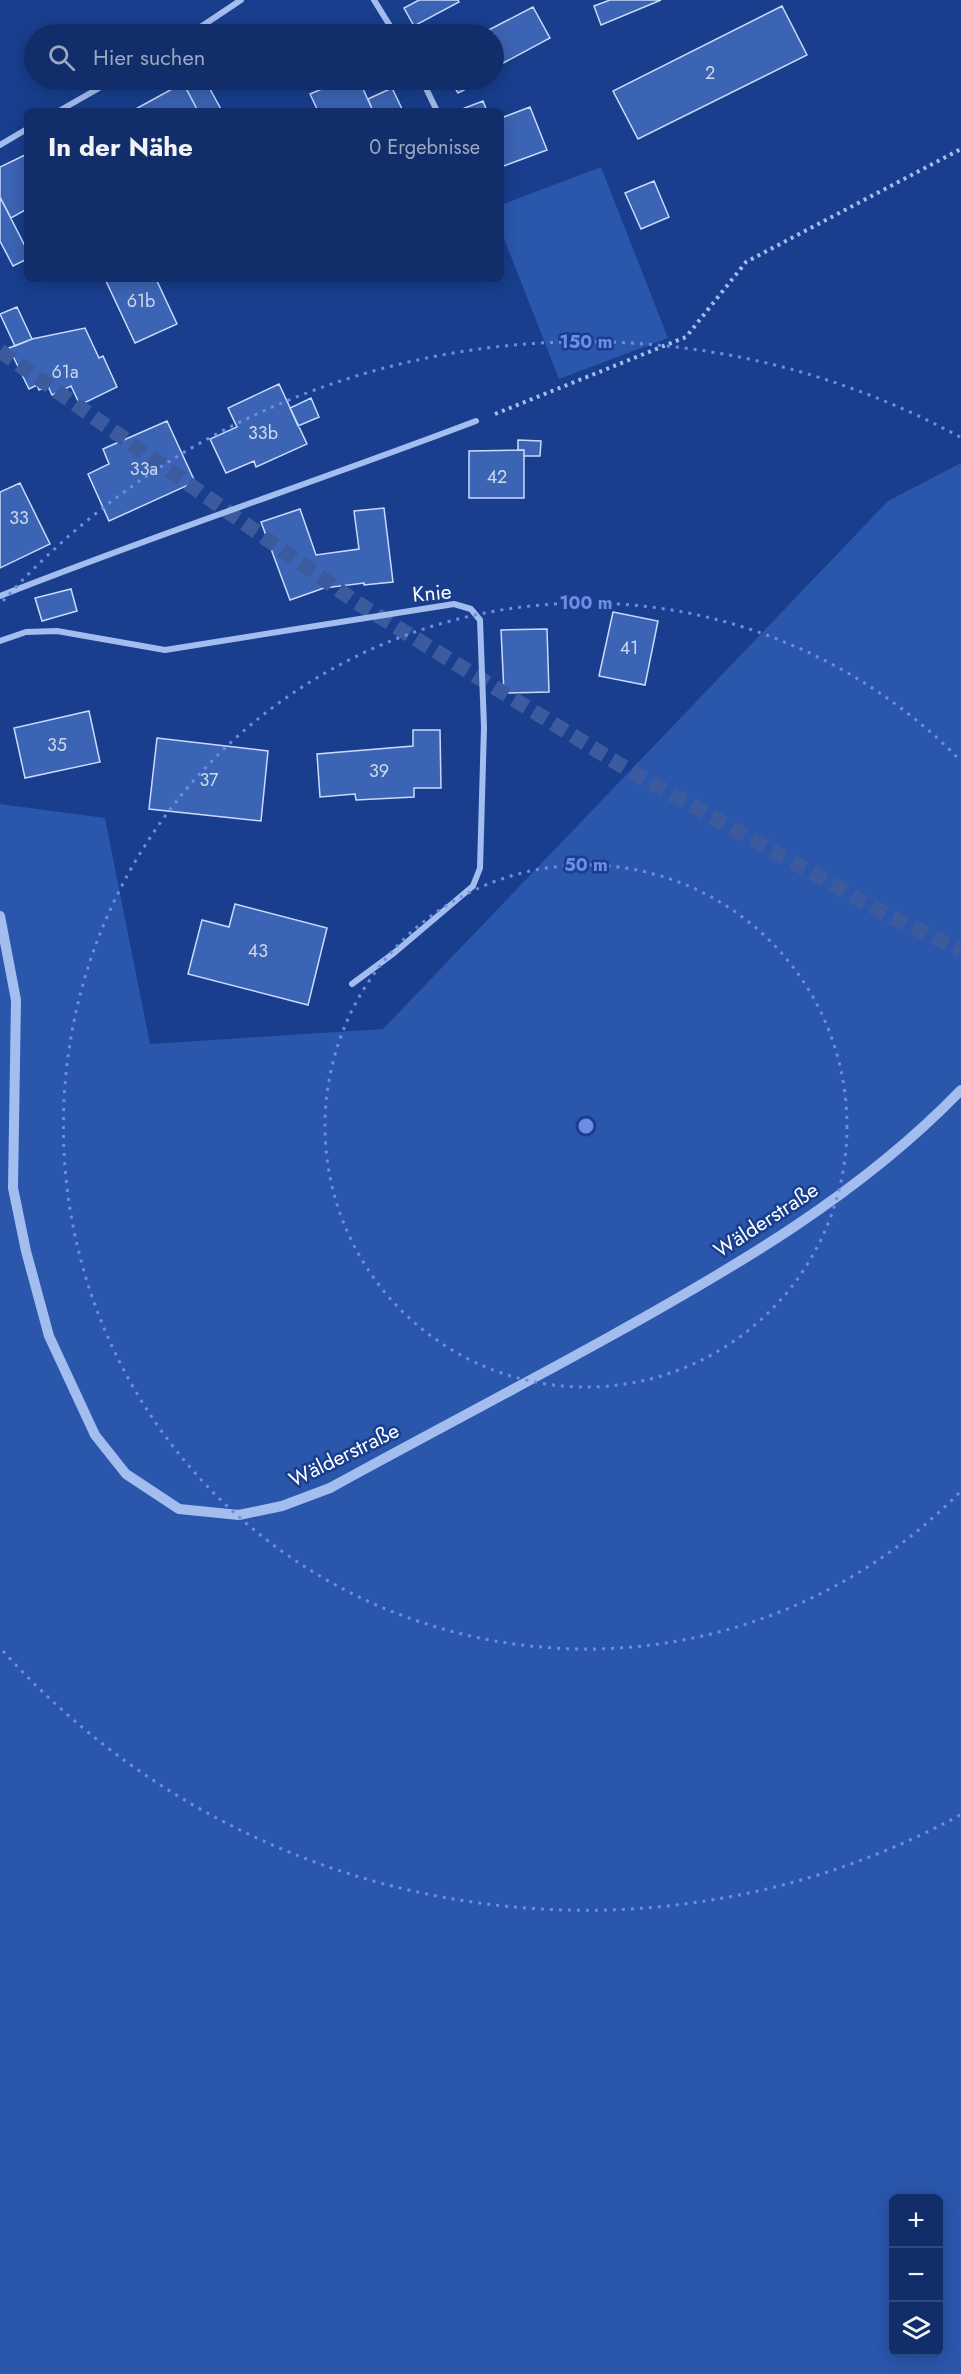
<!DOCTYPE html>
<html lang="de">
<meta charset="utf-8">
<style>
body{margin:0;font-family:Jost,sans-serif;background:#1b3670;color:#f1f3f6}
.controls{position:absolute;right:18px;bottom:18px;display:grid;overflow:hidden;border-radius:9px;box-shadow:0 3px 15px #0003}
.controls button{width:54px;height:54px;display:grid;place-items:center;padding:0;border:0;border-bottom:2px solid #314a7e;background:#122e6a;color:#f1f3f6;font:30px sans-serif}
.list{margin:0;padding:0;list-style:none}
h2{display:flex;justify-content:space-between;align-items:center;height:78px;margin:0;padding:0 24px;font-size:26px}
h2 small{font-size:20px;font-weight:400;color:#9ca8c1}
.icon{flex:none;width:33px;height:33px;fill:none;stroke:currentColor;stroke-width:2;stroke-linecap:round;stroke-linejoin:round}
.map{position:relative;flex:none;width:961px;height:2374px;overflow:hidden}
.search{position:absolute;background:#122e6a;box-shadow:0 3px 15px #0003;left:24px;top:24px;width:480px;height:66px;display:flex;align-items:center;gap:15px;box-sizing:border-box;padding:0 21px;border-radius:33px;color:#9ca8c1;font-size:22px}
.panel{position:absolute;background:#122e6a;box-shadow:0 3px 15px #0003;left:24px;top:108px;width:480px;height:174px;border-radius:9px}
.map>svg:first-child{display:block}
.green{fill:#2a56ac;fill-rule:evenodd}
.building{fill:#3c64b4;stroke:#c9dafb;stroke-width:1.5}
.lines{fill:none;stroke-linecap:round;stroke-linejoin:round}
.primary-tunnel{stroke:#3b5b9e;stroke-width:15;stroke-dasharray:15 8;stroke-linecap:butt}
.path{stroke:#a3bdef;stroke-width:4;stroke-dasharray:3 4.5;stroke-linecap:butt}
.minor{stroke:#a3bdef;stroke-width:6}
.tertiary{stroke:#a3bdef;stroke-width:10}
.ring{fill:none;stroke:#6c8ce6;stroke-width:3;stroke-dasharray:3 6}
.labels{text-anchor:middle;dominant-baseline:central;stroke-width:5;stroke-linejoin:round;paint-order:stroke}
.number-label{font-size:18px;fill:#ced8ec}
.street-label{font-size:21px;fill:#fff;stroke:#183e8d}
.centre{fill:#6c8ce6;stroke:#183e8d;stroke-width:3}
.ring-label{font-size:18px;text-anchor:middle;font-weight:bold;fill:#6c8ce6;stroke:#183e8d;stroke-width:5;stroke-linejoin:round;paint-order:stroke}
</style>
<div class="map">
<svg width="961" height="2374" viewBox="0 0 961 2374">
<rect width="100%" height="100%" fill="#183e8d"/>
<path class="green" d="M601 167 668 338 559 379 501 231V205Z
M961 463V2374H0V804L105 818 150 1044 383 1029 888 501ZM894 2198H938V2352H894Z"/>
<path class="building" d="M419 0H458L459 2 414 26 404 8Z
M610 0H661L601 25 594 6Z
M782 6 807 55 638 139 613 91Z
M533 7 550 38 494 68V34H481Z
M205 80 222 111H198L187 90Z
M343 80H359L373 111H318L310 94Z
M450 80H484L458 93Z
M183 83 198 111H132Z
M392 88 403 111H373L368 99Z
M483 101 487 111H462V109Z
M530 107 547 150 501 167V118Z
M27 154V209L11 218 0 197V167Z
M654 181 669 217 641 229 625 193Z
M0 197 27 250V259L13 266 0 241Z
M105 279H156L177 324 135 343Z
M17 307 32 339 15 346 0 314Z
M85 328 99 358 103 356 117 387 80 405 71 386 52 395 48 386 39 390 37 385 29 389 9 348 32 339Z
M279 384 307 444 256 467 254 461 226 473 210 439 237 427 228 408Z
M311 398 319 417 298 426 290 408Z
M167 421 195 482 109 521 88 474 109 464 103 449Z
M518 440 541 441 540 456H524V450H518Z
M524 450V498H469V451Z
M20 483 50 544 0 568V492Z
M384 508 393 582 364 585V583L324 588 290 600 261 522 300 509 316 555 359 549 354 511Z
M71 589 77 611 42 621 35 598Z
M613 612 658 621 645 685 599 676Z
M547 629 549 692 504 693 501 630Z
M89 711 100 762 25 778 14 728Z
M413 730H440L441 788H414V797L356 800 355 794 320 797 317 754 413 746Z
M157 738 268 751 261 821 149 809Z
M235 904 327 928 308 1005 188 974 202 920 229 927Z"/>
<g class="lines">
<path class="primary-tunnel" d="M0 351 356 602 627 769 889 916 961 950"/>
<path class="path" d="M495 414 686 337 746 262 961 149"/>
<path class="minor" d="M374 0 395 34
M190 34 241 0
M422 80 437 111
M59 111 113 80
M0 145 27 129
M0 596C157 534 318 481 476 421
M0 641 26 632 57 631 165 650 454 604 471 609 480 620 484 727 480 868 473 886 394 953 352 984"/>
<path class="tertiary" d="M0 916 16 1000 13 1188 26 1251 49 1336 95 1435 126 1474 179 1509 239 1515 282 1506 330 1488C423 1437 517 1388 609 1337 735 1267 861 1194 961 1090"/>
</g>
<g class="ring">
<circle cx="586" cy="1126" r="261"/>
<path d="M959 1493A523 523 0 1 1 959 759"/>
<path d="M960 1815A784 784 0 0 1 3 1651M3 601A784 784 0 0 1 960 437"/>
</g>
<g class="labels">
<g class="number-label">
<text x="710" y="73">2</text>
<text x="141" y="301">61b</text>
<text x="65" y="372">61a</text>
<text x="263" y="433">33b</text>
<text x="144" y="469">33a</text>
<text x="497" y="477">42</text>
<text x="19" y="518">33</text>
<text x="629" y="648">41</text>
<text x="57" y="745">35</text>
<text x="379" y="771">39</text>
<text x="209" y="780">37</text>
<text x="258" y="951">43</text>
</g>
<g class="street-label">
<text transform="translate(432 593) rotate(-5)">Knie</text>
<text transform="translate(766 1220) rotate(-33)">Wälderstraße</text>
<text transform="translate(344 1455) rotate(-26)">Wälderstraße</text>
</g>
</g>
<circle cx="586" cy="1126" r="9" class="centre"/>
<g class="ring-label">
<text x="586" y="348">150 m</text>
<text x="586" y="609">100 m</text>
<text x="586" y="871">50 m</text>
</g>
</svg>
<div class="controls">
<button>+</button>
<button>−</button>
<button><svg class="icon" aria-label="layers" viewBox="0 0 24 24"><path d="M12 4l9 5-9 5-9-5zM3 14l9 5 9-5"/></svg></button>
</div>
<div class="search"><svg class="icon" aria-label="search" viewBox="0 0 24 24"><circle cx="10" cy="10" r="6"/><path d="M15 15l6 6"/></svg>Hier suchen</div>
<section class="panel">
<h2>In der Nähe<small>0 Ergebnisse</small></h2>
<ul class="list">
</ul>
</section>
</div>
